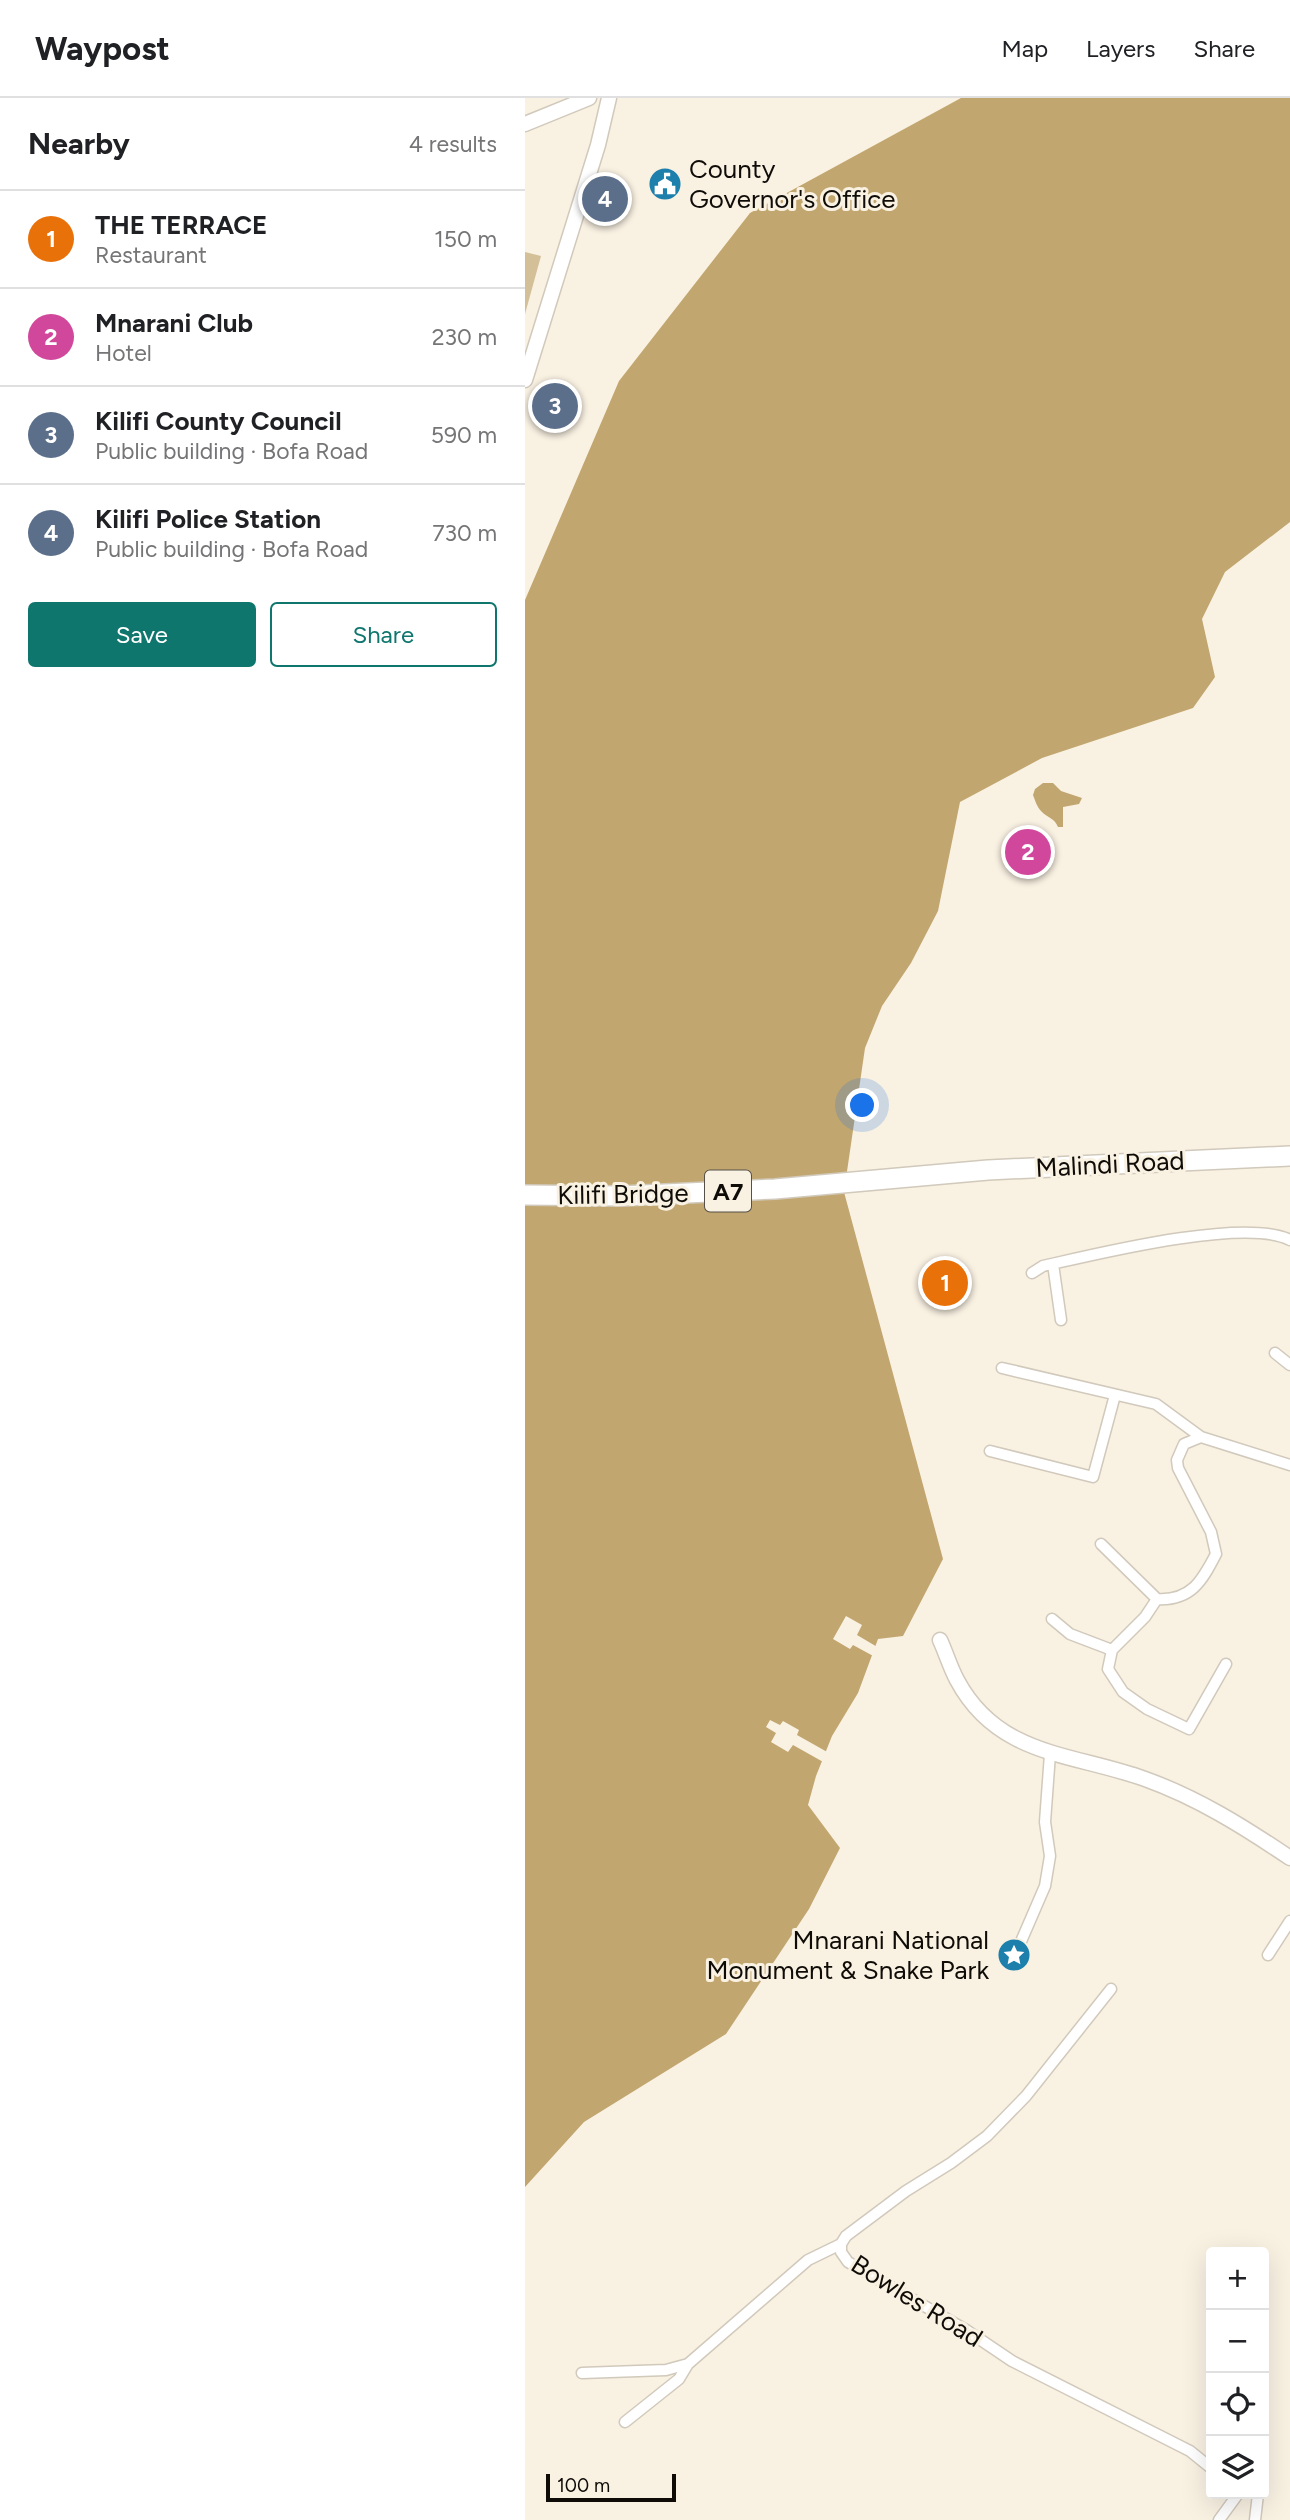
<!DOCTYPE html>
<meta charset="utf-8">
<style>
body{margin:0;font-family:Figtree,sans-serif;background:#f2f2f2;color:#202124}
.controls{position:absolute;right:21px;bottom:21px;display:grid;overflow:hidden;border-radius:7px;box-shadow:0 7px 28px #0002}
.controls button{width:63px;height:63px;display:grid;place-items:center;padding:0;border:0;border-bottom:2px solid #e0e0e0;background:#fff;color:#202124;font:35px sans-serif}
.scale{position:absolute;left:21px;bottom:18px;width:130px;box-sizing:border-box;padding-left:7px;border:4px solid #0f0c08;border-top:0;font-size:19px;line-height:24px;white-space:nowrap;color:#0f0c08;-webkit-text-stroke:5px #f9f1e2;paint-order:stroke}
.you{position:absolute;left:338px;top:1008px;width:24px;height:24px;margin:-18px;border:5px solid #fff;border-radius:50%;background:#1a73e8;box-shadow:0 0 0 10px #1a73e833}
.badge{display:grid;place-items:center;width:46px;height:46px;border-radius:50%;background:#0f766e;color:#fff;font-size:23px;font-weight:700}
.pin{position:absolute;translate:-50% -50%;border:4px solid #fff;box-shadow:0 2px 7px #0006}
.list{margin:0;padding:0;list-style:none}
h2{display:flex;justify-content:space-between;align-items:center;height:91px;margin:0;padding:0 28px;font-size:30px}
h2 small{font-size:23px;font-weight:400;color:#757577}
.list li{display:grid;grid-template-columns:46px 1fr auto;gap:21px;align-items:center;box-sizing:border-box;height:98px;padding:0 28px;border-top:2px solid #e0e0e0}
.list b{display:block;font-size:26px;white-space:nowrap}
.list p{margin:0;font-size:23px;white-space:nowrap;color:#757577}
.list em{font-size:23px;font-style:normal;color:#757577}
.actions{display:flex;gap:14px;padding:21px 28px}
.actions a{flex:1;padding:16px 0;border:2px solid #0f766e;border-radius:7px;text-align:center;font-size:24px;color:#0f766e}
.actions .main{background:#0f766e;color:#fff}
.icon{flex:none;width:38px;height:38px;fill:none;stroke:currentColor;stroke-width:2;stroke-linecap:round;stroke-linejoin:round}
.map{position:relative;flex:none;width:765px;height:2422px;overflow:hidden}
header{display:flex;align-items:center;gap:42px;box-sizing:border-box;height:98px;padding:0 35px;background:#fff;border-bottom:2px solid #e0e0e0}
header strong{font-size:33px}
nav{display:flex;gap:38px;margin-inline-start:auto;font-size:24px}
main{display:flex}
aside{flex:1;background:#fff}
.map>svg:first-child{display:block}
.green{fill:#d3bf98}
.water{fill:#c2a66f}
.pier{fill:#f9f1e2}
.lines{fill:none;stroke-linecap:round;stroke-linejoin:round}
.street-casing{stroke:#d1c9bb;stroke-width:13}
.secondary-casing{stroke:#d1c9bb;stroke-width:17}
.highway-casing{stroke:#d1c9bb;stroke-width:22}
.street{stroke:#fff;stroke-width:10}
.secondary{stroke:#fff;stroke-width:14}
.highway{stroke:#fff;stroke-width:19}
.labels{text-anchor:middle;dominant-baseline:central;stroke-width:6;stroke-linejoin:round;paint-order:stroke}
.shield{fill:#f9f1e2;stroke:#555149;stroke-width:2}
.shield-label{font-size:24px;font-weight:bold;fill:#0f0c08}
.poi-label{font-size:26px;fill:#0f0c08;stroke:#f9f1e2;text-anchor:start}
.street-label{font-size:26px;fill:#0f0c08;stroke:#f9f1e2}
</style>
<header>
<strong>Waypost</strong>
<nav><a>Map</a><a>Layers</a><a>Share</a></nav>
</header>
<main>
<aside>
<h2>Nearby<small>4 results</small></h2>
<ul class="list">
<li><span class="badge" style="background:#e8710a">1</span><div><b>THE TERRACE</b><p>Restaurant</p></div><em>150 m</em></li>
<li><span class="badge" style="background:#d1479c">2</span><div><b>Mnarani Club</b><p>Hotel</p></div><em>230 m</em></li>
<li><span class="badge" style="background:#5c6f8a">3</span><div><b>Kilifi County Council</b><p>Public building · Bofa Road</p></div><em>590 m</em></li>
<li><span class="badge" style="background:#5c6f8a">4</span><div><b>Kilifi Police Station</b><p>Public building · Bofa Road</p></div><em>730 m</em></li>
</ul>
<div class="actions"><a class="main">Save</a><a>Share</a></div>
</aside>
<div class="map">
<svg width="765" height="2422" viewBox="0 0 765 2422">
<rect width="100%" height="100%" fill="#f9f1e2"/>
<path class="green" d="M0 154 16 158 0 216Z"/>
<path class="water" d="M436 0H765V424L700 474 677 521 690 579 668 610 517 660 435 704 413 813 386 865 357 908 340 950 319 1094 418 1461 378 1538 353 1541 333 1595 307 1638 291 1678 283 1707 315 1750 284 1811 201 1936 59 2024 0 2089V502L94 283 225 115Z
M518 685H528L536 693 557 700 554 706 538 709V729H533C529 719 522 720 516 713 512 709 510 702 508 697L510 691Z"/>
<path class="pier" d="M321 1518 337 1527 332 1537 354 1550 350 1559 328 1547 325 1551 308 1541Z
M245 1622 255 1627 258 1623 274 1632 272 1637 304 1655 300 1665 268 1647 263 1654 246 1644 251 1635 241 1629Z"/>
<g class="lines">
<defs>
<path id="street" d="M528 1166 536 1222
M507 1175 518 1168C571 1156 720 1119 765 1142
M750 1255 765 1267
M477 1270 631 1306 676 1339
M465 1353 568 1379 590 1297
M576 1446 632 1501
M527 1521 545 1536 587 1552 620 1519 632 1501C666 1503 677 1483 691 1456L686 1434 653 1370 652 1362 659 1346 676 1339 765 1367
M587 1552 583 1571 598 1594 622 1611 664 1631 701 1566
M491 1855 520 1788 525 1758 520 1724 525 1656
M743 1857 765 1823
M316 2146V2154L323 2164 441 2232 487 2263 665 2353 686 2370
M316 2146 321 2138 381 2093 426 2065 462 2038 501 1998 586 1891
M57 2275 141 2272 163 2266
M100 2324 154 2281 163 2266 283 2162 316 2146
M694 2422 713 2396
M730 2422 733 2396"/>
<path id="secondary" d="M0 26 64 0
M0 282 73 47 84 0
M415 1542C421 1555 425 1569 432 1582 473 1659 548 1655 620 1681 673 1700 719 1729 765 1760"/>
<path id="highway" d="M0 1097 96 1098 250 1091 463 1072 765 1058"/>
</defs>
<use href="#street" class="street-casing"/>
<use href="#secondary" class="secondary-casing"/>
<use href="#highway" class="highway-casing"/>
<use href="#street" class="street"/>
<use href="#secondary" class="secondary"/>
<use href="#highway" class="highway"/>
</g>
<defs>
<symbol id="civic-disc" viewBox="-11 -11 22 22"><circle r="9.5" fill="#1d7fab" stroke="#f9f1e2"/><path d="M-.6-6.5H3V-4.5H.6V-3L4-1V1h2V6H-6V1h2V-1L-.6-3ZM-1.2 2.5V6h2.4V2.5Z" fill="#fff"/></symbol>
<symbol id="sight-disc" viewBox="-11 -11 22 22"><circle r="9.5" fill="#1d7fab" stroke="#f9f1e2"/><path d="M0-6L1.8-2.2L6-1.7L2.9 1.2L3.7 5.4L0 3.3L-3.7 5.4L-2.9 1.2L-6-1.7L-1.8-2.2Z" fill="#fff"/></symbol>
</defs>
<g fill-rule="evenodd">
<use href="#civic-disc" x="121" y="67" width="38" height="38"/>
<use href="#sight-disc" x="470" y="1838" width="38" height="38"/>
</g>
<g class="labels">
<rect class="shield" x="180" y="1072.5" width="46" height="41" rx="5"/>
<g class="shield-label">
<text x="203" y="1093">A7</text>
</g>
<g class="poi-label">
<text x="164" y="71">County<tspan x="164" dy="30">Governor's Office</tspan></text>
<text x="464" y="1842" text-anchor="end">Mnarani National<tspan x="464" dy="30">Monument &amp; Snake Park</tspan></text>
</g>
<g class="street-label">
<text transform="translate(585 1066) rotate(-3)">Malindi Road</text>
<text transform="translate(98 1096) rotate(-1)">Kilifi Bridge</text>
<text transform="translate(392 2203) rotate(32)">Bowles Road</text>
</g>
</g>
</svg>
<div class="controls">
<button>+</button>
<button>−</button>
<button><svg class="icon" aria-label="locate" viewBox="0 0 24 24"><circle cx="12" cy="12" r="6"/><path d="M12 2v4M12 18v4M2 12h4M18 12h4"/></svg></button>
<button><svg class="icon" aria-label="layers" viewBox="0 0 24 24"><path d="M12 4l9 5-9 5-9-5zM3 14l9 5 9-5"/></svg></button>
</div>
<div class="scale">100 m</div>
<div class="you"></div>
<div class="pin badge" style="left:420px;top:1185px;background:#e8710a">1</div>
<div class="pin badge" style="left:503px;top:754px;background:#d1479c">2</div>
<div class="pin badge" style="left:30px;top:308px;background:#5c6f8a">3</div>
<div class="pin badge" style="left:80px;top:101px;background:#5c6f8a">4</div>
</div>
</main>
